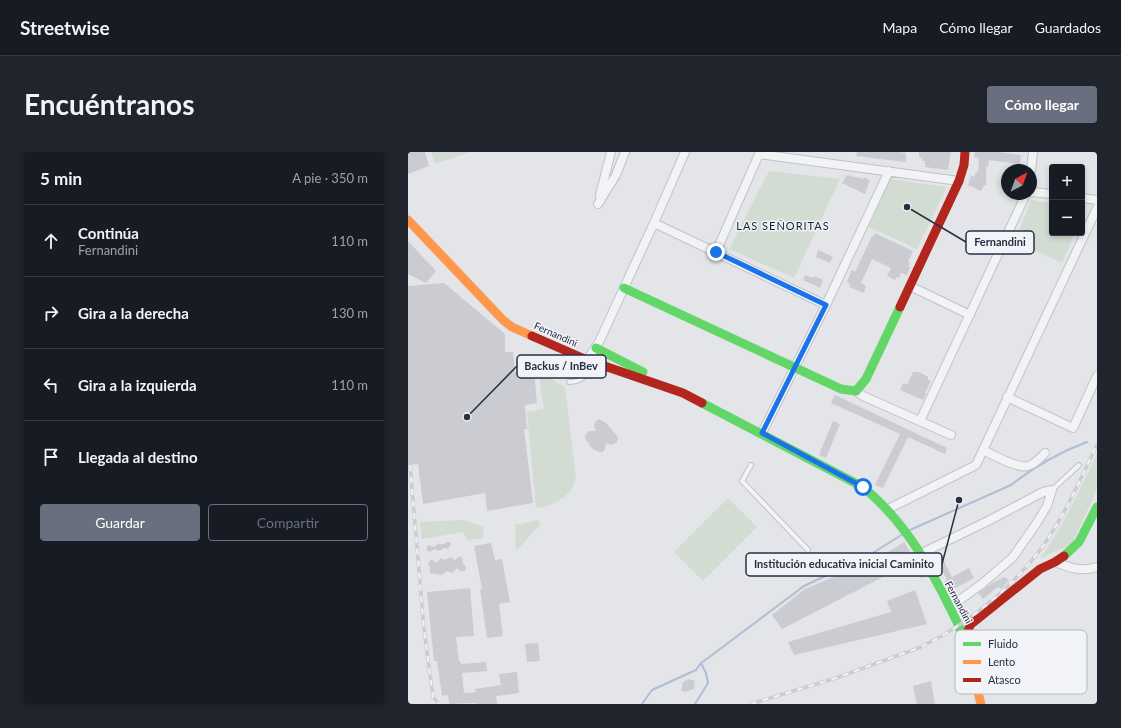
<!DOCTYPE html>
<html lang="es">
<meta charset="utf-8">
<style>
body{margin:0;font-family:Lato,sans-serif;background:#20242c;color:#f1f3f6}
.controls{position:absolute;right:12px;top:12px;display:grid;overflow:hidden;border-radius:4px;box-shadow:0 2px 6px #0003}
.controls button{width:36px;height:36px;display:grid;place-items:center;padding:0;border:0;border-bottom:1px solid #363941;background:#171b24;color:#f1f3f6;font:20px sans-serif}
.compass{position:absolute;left:593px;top:12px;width:36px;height:36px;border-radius:50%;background:#171b24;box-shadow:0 2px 6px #0003;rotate:41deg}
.stop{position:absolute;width:12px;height:12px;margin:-9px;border:3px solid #1a73e8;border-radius:50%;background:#fff}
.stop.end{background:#1a73e8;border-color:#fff;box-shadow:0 1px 4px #0008}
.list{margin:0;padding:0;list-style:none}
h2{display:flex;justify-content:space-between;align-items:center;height:52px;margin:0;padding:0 16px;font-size:17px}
h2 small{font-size:13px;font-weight:400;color:#9ea1a6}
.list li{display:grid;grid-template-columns:26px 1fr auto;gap:12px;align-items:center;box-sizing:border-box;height:72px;padding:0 16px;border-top:1px solid #363941}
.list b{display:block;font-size:15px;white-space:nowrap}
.list p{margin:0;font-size:13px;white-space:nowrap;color:#9ea1a6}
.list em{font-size:13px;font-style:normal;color:#9ea1a6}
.actions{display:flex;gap:8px;padding:12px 16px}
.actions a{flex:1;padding:9px 0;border:1px solid #696f7e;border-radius:4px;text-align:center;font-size:14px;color:#696f7e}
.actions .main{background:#696f7e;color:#fff}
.icon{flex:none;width:22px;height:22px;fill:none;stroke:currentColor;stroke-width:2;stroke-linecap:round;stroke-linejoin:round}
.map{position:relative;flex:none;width:689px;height:552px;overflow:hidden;border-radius:4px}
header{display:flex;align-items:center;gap:24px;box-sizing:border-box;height:56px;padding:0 20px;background:#171b24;border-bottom:1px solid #363941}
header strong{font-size:19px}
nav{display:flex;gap:22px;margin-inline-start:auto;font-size:14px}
.intro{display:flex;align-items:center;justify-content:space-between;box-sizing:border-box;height:96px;padding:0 24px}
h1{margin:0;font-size:28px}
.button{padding:10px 18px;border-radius:4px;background:#696f7e;color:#fff;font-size:14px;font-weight:700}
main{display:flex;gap:24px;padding:0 24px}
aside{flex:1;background:#171b24;border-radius:4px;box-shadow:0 2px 6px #0003}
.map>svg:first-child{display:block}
.green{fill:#d2dcd3}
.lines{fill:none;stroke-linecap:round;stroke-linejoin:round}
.stream{stroke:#afbed5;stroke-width:2}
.building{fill:#caccd1}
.lane-casing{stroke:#c0c2c7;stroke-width:6}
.street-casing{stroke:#c0c2c7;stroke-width:10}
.lane{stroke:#f2f3f5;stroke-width:4}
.street{stroke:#f2f3f5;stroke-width:8}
.fast{stroke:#63d668;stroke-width:9}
.slow{stroke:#ff974d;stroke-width:9}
.jam{stroke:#b3261e;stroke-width:9}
.rail-casing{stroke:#cccdd0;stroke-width:3.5}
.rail{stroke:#f1f3f8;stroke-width:2;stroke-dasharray:6;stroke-linecap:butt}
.route{stroke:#1a73e8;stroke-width:5}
.labels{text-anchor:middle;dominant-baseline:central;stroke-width:3;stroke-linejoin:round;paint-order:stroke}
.street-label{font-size:10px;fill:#282f44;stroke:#f1f3f8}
.neighbourhood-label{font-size:11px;letter-spacing:1px;fill:#1a2135;stroke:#f1f3f8}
.key{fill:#f1f3f8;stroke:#b5b8c2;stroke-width:1}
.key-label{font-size:11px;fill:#282f44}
.leader{fill:none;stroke:#282f44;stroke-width:1.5}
.callout-dot{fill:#282f44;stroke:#f1f3f8;stroke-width:1.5}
.callout{fill:#f1f3f8;stroke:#282f44;stroke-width:1.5}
.callout-label{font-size:11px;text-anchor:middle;font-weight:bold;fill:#282f44}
</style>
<header>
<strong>Streetwise</strong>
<nav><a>Mapa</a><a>Cómo llegar</a><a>Guardados</a></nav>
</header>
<div class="intro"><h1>Encuéntranos</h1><a class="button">Cómo llegar</a></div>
<main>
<aside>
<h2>5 min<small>A pie · 350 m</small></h2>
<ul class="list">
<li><svg class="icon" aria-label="ahead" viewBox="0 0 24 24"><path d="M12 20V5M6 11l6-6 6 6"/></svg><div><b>Continúa</b><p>Fernandini</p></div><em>110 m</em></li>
<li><svg class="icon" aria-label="right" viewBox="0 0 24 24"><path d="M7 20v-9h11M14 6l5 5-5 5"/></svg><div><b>Gira a la derecha</b></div><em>130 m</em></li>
<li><svg class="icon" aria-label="left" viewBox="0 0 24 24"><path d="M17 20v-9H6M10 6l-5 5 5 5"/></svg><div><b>Gira a la izquierda</b></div><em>110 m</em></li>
<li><svg class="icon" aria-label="arrive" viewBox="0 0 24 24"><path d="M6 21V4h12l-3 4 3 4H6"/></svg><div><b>Llegada al destino</b></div></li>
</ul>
<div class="actions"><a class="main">Guardar</a><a>Compartir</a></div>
</aside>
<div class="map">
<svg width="689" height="552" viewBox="0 0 689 552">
<rect width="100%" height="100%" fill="#e3e5e9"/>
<path class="green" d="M23 0H62L27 12Z
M361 19 432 27 386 126 321 97Z
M481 27 539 35 509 97 461 75Z
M623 48 644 51V81H667L654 111 607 89Z
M130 219 157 235 168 326C164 344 146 354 128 356L119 260 136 257Z
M689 302V337L664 392 633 406C655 373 672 338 689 302Z
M320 346 349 375 295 429 266 400Z
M55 368 76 375 75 386 60 388 55 380 14 387 12 370Z
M131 368 132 373 108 399 107 373Z"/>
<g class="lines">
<path class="stream" d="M502 378 603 333C626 315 652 300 679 290
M234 552 244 538 288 518 293 511 300 506 396 434 460 404 495 382
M287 552 300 531 298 521 293 511"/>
</g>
<path class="building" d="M0 0H17L21 14 0 22Z
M449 0H491L498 1V10L448 4Z
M511 0H543L540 18 517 15V9H514V6L511 5Z
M567 0H591L613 3 612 12 581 8 580 15 578 14V33H576L573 39 560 33 563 23 566 25 568 20 570 21 571 6 566 5Z
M439 23 455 27 456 25 462 28 457 42 434 31Z
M467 81 505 99 500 110 502 111 500 114 502 115 499 123 493 121 491 126 489 125 487 128 479 124 483 116 464 107 453 131 458 134 456 141 441 135 442 132 439 130 444 118 447 120 464 84 465 85Z
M0 89 28 119 18 131 0 122Z
M410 98 425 105 422 111 408 105Z
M397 123 406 126 407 124 415 128 412 136 395 128Z
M36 131 97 182V200H105L107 220 126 218 129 251 117 253 119 277H116L125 351 79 359 77 341 15 352 10 312 0 313V134Z
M505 220H511L520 225V228L523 229 517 241 518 242 515 248 492 238 495 231 499 233Z
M427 243 539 296 537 302 500 285 475 336 467 333 492 282 423 251Z
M191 267 198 271 210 285 209 290 206 292 204 293 198 291 197 297 195 300H192L186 298 181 293 182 292 178 289 177 284 181 279H188L186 273 188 269Z
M425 269 432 272 418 306 411 303Z
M39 390H42L43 392 40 397 36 396 32 399 26 397 22 400 18 398 19 395 20 393 26 395 30 392H36Z
M496 390 517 425 514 426 502 411 374 477 364 463 397 437 452 414 487 396Z
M83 391 87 408 94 407 102 450 91 452 95 484 79 486 72 437H74L66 394Z
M42 405 47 408 51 405H54L55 411 58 415 57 419H53L49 416 44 421 39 419 34 423 22 421V416L20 412 23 407 29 411 33 406 37 408Z
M534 405 544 425 561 416 566 426 542 439 537 430 539 428 529 408Z
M596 425 601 428 593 437 590 435 575 447 570 441 583 432Z
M62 436 66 484 48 485 51 509H52L53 512 78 510 79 519 54 521 56 541 68 540 67 537 93 533 91 522 109 520 111 541 88 544 89 552H69V551L41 552 40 543 34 544 29 509H26L19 440Z
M507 438 519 472 386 503 380 490 483 460 479 449Z
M130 491 132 509 119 510 117 492Z
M281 527 287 529 286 537 277 540 273 539 275 530Z
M523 529 527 552H509L505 534Z"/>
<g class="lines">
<defs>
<path id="lane" d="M161 230C173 230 182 223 180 210
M343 313 334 329 400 398
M644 338 671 313"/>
<path id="street" d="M351 2 551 29
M623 18 625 0
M623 40 644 42
M192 43 203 0
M674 46 689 48
M190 52 208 23 217 0
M246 71 418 153
M308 100 352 0
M502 134 562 163
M179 208 191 190 246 71 277 0
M448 239 455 244 543 283
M599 245 665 276 689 224
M512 269 618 42
M354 281 418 153 481 19
M575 298C586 303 609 317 620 314 627 312 632 306 637 301
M480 357 568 313 689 56
M512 402 580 369 635 340 644 338 639 354 628 372 605 405 575 431 542 455
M647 410C663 416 673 420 689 415"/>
</defs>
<use href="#lane" class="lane-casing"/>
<use href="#street" class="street-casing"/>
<use href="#lane" class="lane"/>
<use href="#street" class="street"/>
<path class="fast" d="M216 136 433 237 448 239 458 227 492 155
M188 196 235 220
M294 251 455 335C491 365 512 398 534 440 544 460 555 479 560 501
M656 404 671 390 689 355"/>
<path class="slow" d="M0 68 95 168 104 175 124 184
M560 501 573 552"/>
<path class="jam" d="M492 155 551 29 556 13 557 0
M124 184 179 208 275 241 294 251
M557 488 562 473 632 417 647 410 656 404"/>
<defs>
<path id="rail" d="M2 313 16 478 25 545 31 552
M343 552 428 526 513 495C564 470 617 426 646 377 663 350 675 321 689 293"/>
</defs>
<use href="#rail" class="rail-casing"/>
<use href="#rail" class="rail"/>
</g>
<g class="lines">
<path class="route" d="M308 100 418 153 354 281 455 335"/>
</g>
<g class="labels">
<g class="street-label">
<text transform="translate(148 182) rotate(24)">Fernandini</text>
<text transform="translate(551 450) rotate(62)">Fernandini</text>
</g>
<g class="neighbourhood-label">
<text x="375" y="73">LAS SEÑORITAS</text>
</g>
</g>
<rect x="547" y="478" width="132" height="64" rx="6" class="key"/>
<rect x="555" y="490" width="18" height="4" fill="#63d668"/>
<rect x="555" y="508" width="18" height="4" fill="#ff974d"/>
<rect x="555" y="526" width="18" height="4" fill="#b3261e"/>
<g class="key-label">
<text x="580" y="496">Fluido</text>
<text x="580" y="514">Lento</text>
<text x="580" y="532">Atasco</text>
</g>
<path class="leader" d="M499 55L558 90M59 265L109 214M551 348L534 412"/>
<g class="callout-dot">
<circle cx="499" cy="55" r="4"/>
<circle cx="59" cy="265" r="4"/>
<circle cx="551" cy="348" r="4"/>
</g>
<g class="callout">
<rect x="558" y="79" width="68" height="23" rx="4"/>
<rect x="109" y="203" width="89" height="23" rx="4"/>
<rect x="338" y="401" width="196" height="23" rx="4"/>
</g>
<g class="callout-label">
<text x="592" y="94">Fernandini</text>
<text x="153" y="218">Backus / InBev</text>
<text x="436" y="416">Institución educativa inicial Caminito</text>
</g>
</svg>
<div class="controls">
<button>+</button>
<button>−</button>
</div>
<svg class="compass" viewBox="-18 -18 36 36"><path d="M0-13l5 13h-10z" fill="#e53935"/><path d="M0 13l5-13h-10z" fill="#9ea1a6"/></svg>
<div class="stop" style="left:455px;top:335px"></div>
<div class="stop end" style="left:308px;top:100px"></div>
</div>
</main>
